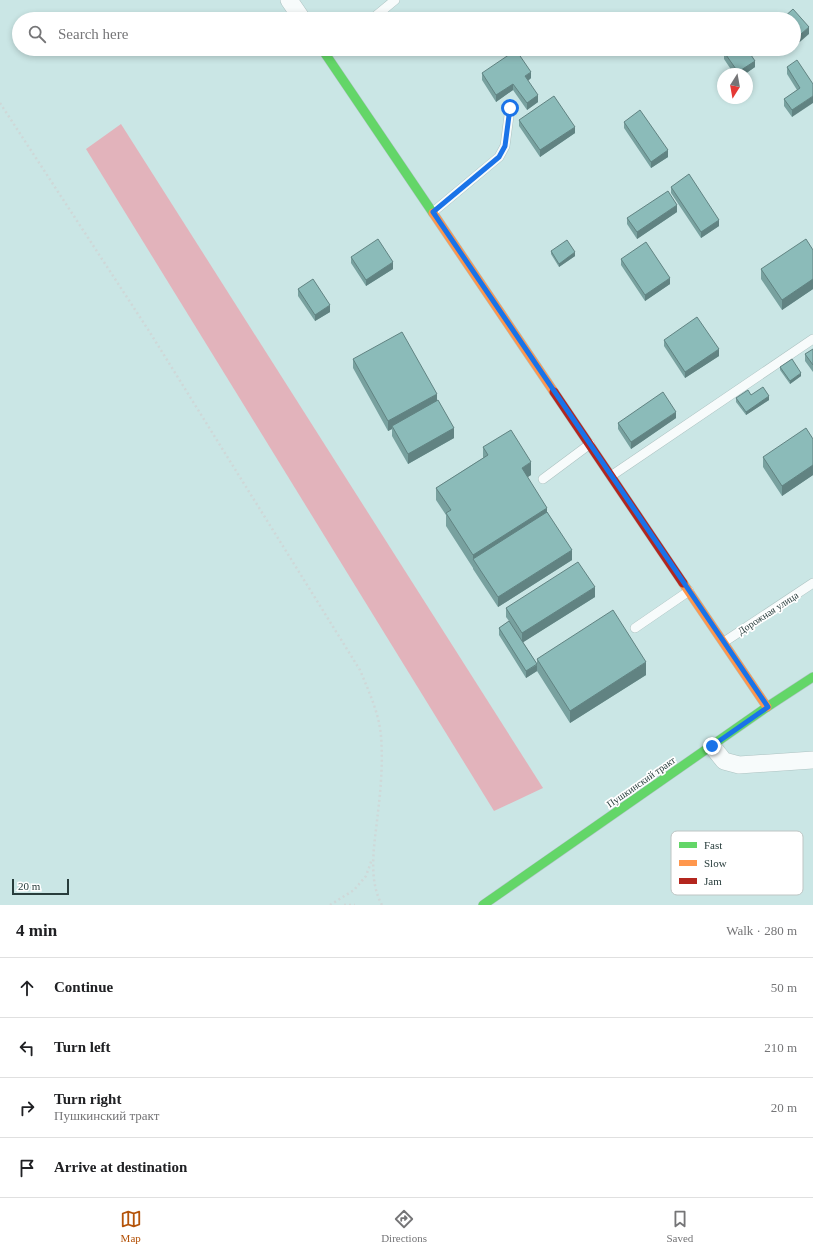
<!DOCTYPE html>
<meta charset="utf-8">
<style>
body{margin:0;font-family:"Times New Roman",serif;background:#f6f6f6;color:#202124}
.compass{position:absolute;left:717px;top:68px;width:36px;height:36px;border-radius:50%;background:#fff;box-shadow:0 2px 6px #0003;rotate:191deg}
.scale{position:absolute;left:12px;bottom:10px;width:57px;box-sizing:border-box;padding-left:4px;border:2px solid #283d3c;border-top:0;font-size:11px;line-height:14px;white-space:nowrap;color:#283d3c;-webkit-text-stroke:3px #fff;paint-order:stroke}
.stop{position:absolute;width:12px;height:12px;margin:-9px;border:3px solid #1a73e8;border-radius:50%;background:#fff}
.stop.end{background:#1a73e8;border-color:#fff;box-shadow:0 1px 4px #0008}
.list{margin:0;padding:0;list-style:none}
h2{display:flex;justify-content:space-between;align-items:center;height:52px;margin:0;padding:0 16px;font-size:17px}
h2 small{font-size:13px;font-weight:400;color:#757577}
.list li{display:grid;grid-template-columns:26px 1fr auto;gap:12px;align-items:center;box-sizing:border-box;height:60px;padding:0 16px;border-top:1px solid #e0e0e0}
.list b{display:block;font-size:15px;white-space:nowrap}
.list p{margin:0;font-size:13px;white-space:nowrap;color:#757577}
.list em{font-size:13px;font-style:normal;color:#757577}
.icon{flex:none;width:22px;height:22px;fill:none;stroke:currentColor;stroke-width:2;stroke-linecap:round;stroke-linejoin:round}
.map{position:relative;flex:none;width:813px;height:905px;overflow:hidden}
.search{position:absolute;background:#fff;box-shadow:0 2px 6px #0003;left:12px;right:12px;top:12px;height:44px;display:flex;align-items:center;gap:10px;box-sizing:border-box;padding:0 14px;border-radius:22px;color:#757577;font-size:15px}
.sheet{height:292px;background:#fff}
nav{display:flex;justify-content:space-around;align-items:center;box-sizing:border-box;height:56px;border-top:1px solid #e0e0e0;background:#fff;font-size:11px;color:#757577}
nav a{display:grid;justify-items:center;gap:2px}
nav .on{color:#b45309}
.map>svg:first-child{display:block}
.forest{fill:#e2b3bb}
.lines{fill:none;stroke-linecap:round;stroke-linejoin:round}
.lane-casing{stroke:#adc3c2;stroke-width:10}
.street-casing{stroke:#adc3c2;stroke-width:18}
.fast-casing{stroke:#adc3c2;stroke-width:10}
.slow-casing{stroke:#adc3c2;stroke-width:10}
.jam-casing{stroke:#adc3c2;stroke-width:10}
.path{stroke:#cfd8d8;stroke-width:2.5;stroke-dasharray:2 3;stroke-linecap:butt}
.lane{stroke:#f7fbfb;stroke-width:9}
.street{stroke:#f7fbfb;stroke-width:17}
.fast{stroke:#63d668;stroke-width:9}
.slow{stroke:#ff974d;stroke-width:9}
.jam{stroke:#b3261e;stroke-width:9}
.wall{fill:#78a19f}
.shaded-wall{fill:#618382}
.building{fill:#8bbbb9;stroke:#618382}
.route{stroke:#1a73e8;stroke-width:5}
.labels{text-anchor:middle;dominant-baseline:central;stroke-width:3.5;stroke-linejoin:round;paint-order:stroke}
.street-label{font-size:10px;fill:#283d3c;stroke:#fff}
.key{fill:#fff;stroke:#bec5c4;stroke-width:1}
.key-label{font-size:11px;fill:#283d3c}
</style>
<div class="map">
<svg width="813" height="905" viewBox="0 0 813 905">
<rect width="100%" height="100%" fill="#cae6e5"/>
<path class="forest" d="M121 124 543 788 494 811 86 149Z"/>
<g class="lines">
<defs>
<path id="lane" d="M372 19 395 0
M433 212 499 157 505 146 510 108
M611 476 813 339
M543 479 590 444
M635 628 689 591
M724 642 813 583"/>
<path id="street" d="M289 0 302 19
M712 746 724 761 739 765 813 760"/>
<path id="fast" d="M322 49 433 213
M483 905 767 707 813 677"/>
<path id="slow" d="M433 213 554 392
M683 583 767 707"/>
<path id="jam" d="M554 392 683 583"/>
</defs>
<use href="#lane" class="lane-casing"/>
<use href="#street" class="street-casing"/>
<use href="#fast" class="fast-casing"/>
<use href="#slow" class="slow-casing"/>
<use href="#jam" class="jam-casing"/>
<path class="path" d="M0 103 149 331 360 670C369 692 379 713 381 736 383 761 381 787 378 812 375 842 367 878 382 905
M330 905 354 890 366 876 372 859
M344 905H355"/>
<use href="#lane" class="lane"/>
<use href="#street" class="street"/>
<use href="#fast" class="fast"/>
<use href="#slow" class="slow"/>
<use href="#jam" class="jam"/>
</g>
<path class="wall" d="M725 49H748H747L755 67 745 74H734L724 59V52L727 51Z
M784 49H792L788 53Z
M787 67 813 84 792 117 784 106V99L797 90 787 74Z
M482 73 531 78 528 81 538 102 527 110 513 90 496 102 482 80Z
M519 120 575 133 540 157 519 126Z
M624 122 668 157 651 168 624 128Z
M671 187 719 226 701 238 671 193Z
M677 212 637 239 627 224V218Z
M813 250V289L782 310 761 279V269Z
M551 251 575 256 559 267 551 254Z
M351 257 393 269 366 286 351 263Z
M621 259 670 284 645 301 621 265Z
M298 289 330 312 315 321 298 296Z
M664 340 719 356 685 378 664 346Z
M813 349V372L805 361V354Z
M353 359 437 401 454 438 408 464 392 436V429L388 431 353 368Z
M780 367 801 376 790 384 780 370Z
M736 398 769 400 746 415 736 402Z
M676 418 631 449 618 429V423Z
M813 439V475L782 496 763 467V457Z
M483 447 531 475 527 477 547 512 572 560 498 607 473 569V567V568L446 526V515L436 500V488L483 458Z
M595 597 523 642 537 664V659L646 675 570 723 537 671 526 678 499 635V628L509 621 506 617V608Z"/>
<path class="shaded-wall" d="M809 27V34L794 47V40Z
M788 49H792L788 53Z
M755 61V67L745 74H738V72Z
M531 72V78L525 83V76Z
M513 84V90L496 102V95Z
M538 95V102L527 110V103Z
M813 96V103L792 117V110Z
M575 127V133L540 157V150Z
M668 150V157L651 168V162Z
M677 205V212L637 239V232Z
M719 220V226L701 238V232Z
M575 252V256L559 267V264Z
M393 262V269L366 286V280Z
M670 278V284L645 301V295Z
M813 279V289L782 310V300Z
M330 305V312L315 321V315Z
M719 349V356L685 378V372Z
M801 373V376L790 384V381Z
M437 394V404L392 426V429L388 431V421Z
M769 396V400L746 415V412Z
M676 412V418L631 449V442Z
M454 428V438L408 464V454Z
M531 462V475L522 481V468Z
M813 465V475L782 496V486Z
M547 508V521L473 559V568V555Z
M572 550V560L498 607V597Z
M595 587V597L522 643V633Z
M646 662V675L570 723V711Z
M537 665V671L526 678V671Z"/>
<path class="building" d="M793 9 809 27 794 40V19H782Z
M729 49H747L755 61 738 72 724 52Z
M516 50 531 72 525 76 538 95 527 103 513 84 496 95 482 73Z
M797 60 813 84V96L792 110 784 99 800 88 787 67Z
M554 96 575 127 540 150 519 120Z
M640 110 668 150 651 162 624 122Z
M689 174 719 220 701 232 671 187Z
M668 191 677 205 637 232 627 218Z
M378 239 393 262 366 280 351 257Z
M806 239 813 250V279L782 300 761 269Z
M567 240 575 252 559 264 551 251Z
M646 242 670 278 645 295 621 259Z
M313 279 330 305 315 315 298 289Z
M697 317 719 349 685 372 664 340Z
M402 332 437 394 388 421 353 359Z
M813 349V365L805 354Z
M792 359 801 373 790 381 780 367Z
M763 387 769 396 746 412 736 398 748 390 751 395Z
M663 392 676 412 631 442 618 423Z
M438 400 454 428 408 454 392 426Z
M806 428 813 439V465L782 486 763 457Z
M511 430 531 462 522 468 547 508 473 555 446 513 451 510 436 488 488 455 483 447Z
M547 512 572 550 498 597 473 559Z
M578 562 595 587 522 633 506 608Z
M613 610 646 662 570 711 537 659Z
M509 621 537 664 526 671 499 628Z"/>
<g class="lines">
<path class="route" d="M510 108 505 146 499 157 433 212 768 707 712 746"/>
</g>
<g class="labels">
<g class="street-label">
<text transform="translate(768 613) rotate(-33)">Дорожная улица</text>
<text transform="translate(641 782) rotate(-35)">Пушкинский тракт</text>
</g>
</g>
<rect x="671" y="831" width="132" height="64" rx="6" class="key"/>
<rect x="679" y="842" width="18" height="6" fill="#63d668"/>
<rect x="679" y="860" width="18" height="6" fill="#ff974d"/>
<rect x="679" y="878" width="18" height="6" fill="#b3261e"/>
<g class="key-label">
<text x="704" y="849">Fast</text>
<text x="704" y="867">Slow</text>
<text x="704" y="885">Jam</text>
</g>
</svg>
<svg class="compass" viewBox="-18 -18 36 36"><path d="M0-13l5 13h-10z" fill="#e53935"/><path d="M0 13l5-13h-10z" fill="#757577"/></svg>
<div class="scale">20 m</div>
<div class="stop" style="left:510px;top:108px"></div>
<div class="stop end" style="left:712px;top:746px"></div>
<div class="search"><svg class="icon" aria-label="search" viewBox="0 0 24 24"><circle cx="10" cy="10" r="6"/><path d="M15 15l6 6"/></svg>Search here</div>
</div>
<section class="sheet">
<h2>4 min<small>Walk · 280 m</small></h2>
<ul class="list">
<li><svg class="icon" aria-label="ahead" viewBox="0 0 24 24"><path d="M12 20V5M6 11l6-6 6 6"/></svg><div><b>Continue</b></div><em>50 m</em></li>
<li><svg class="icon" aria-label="left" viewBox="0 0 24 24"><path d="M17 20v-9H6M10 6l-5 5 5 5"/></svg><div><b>Turn left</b></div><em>210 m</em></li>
<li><svg class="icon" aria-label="right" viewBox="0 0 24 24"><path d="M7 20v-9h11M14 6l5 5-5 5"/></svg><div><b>Turn right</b><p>Пушкинский тракт</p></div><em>20 m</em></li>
<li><svg class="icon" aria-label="arrive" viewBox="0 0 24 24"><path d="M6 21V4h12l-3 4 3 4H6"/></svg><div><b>Arrive at destination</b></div></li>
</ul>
</section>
<nav>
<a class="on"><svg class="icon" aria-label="map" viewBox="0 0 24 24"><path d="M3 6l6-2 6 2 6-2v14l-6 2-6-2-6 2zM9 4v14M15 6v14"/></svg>Map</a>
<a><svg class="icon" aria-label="directions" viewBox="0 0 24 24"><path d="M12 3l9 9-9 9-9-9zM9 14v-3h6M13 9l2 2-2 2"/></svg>Directions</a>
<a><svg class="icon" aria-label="saved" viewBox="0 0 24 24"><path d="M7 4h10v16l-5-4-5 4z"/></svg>Saved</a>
</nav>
